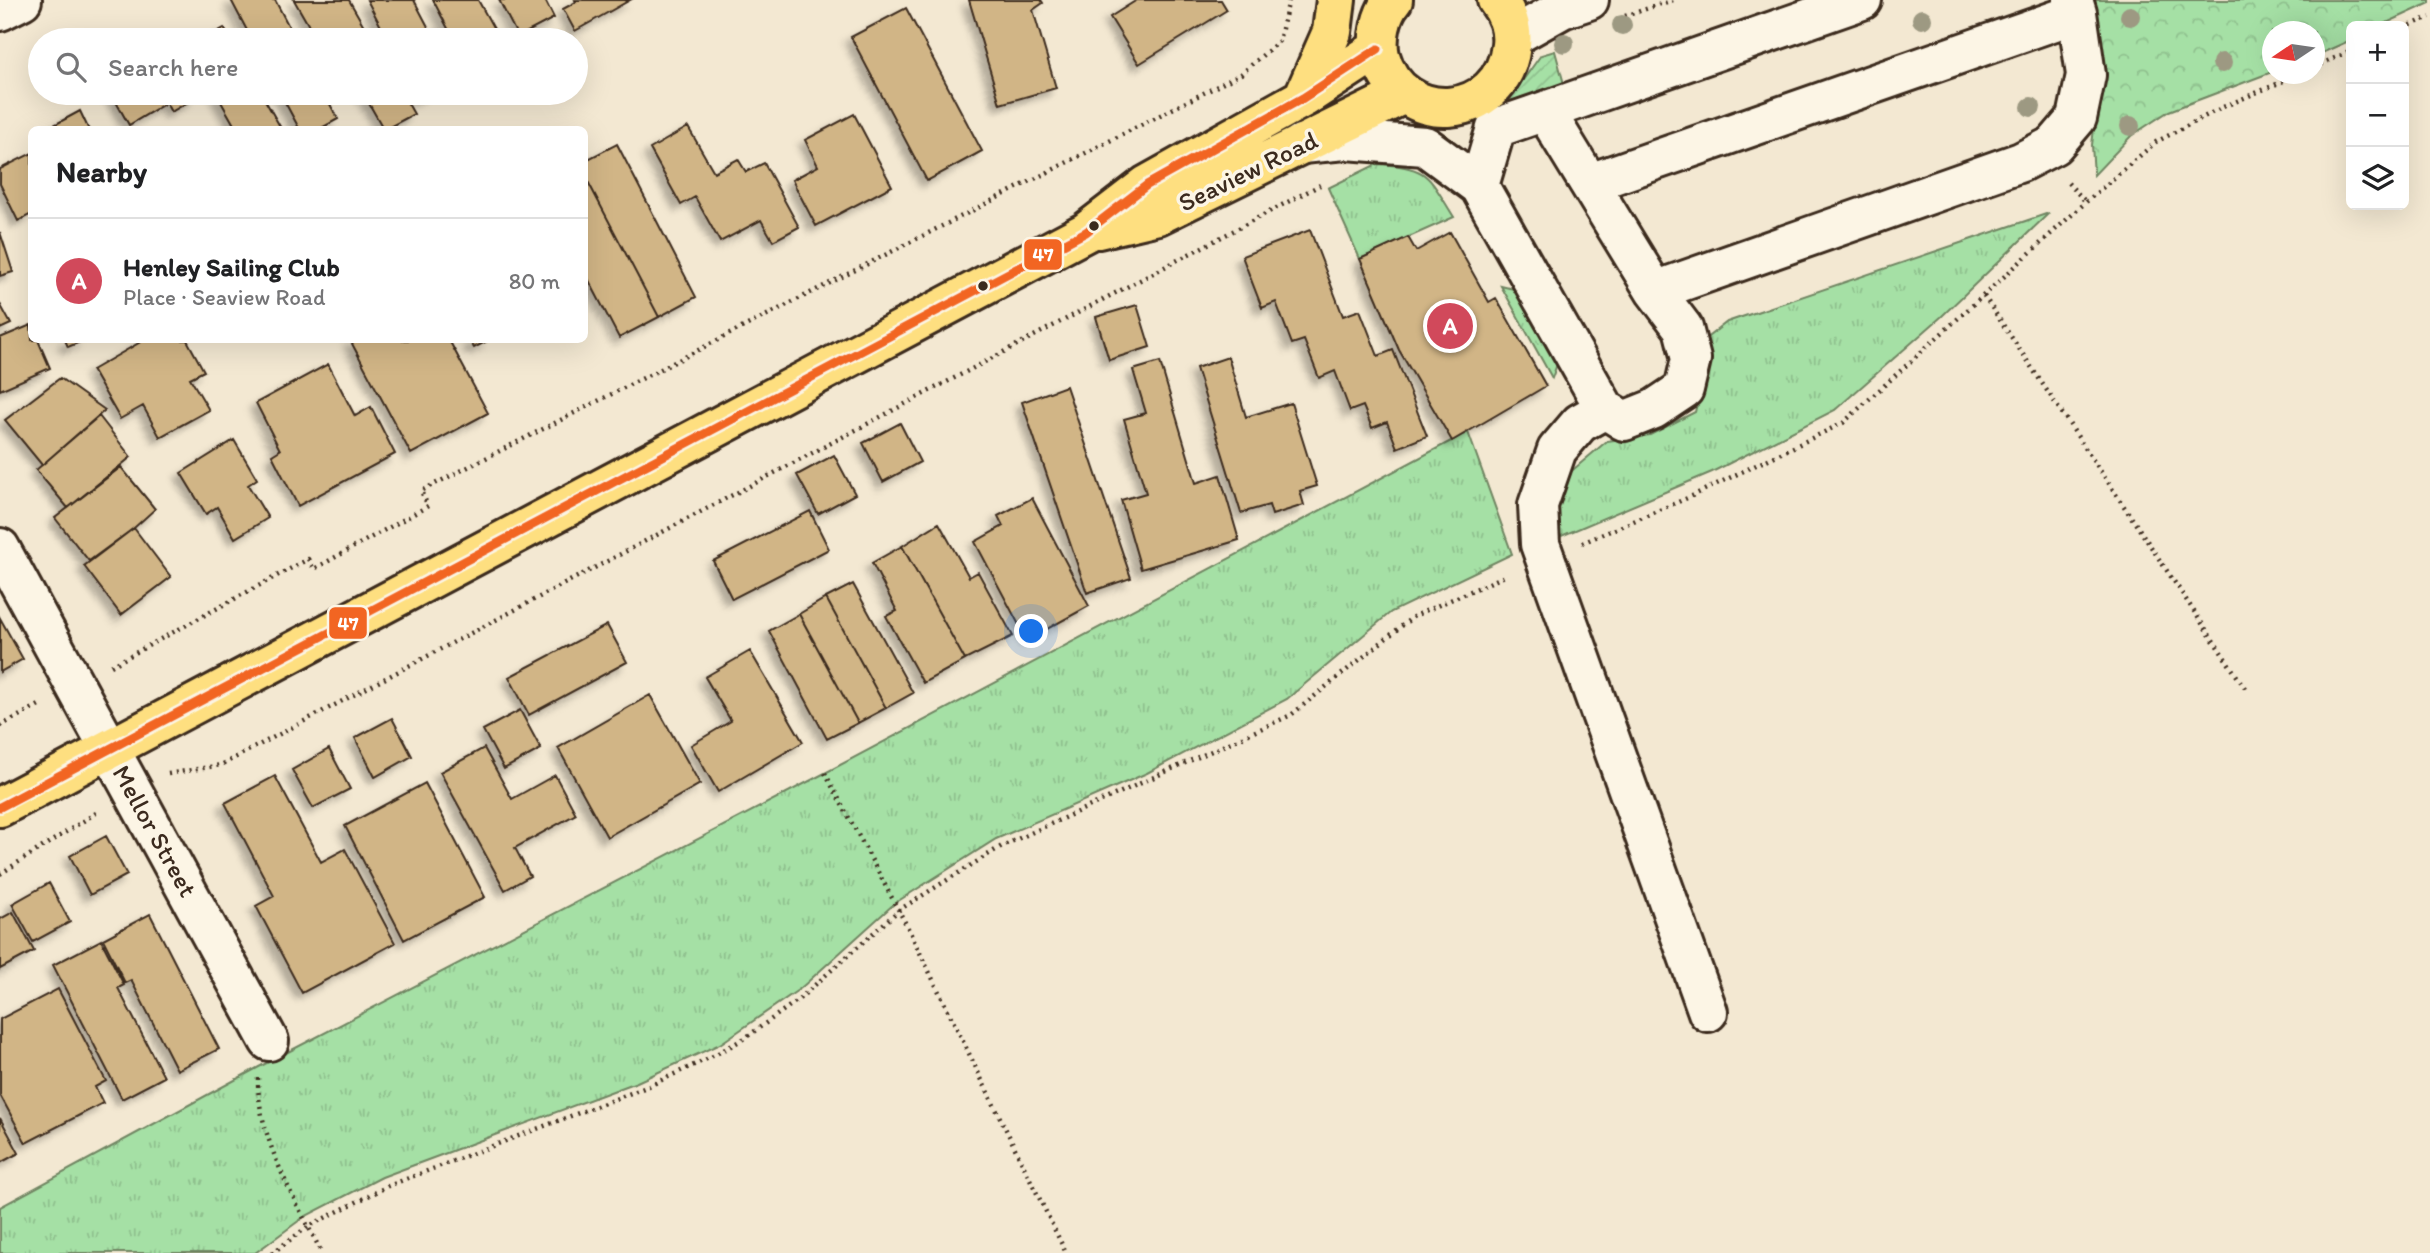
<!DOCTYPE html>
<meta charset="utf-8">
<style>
body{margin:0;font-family:Itim,sans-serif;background:#f6f6f6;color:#202124}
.controls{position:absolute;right:21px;top:21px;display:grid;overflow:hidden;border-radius:10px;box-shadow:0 7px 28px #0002}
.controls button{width:63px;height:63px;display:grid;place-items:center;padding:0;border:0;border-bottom:2px solid #e0e0e0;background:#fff;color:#202124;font:35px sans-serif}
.compass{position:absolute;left:2262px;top:21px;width:63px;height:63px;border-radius:50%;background:#fff;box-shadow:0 7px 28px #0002;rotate:257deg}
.you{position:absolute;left:1032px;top:632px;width:24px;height:24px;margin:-18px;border:5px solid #fff;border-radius:50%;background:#1a73e8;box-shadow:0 0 0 10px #1a73e833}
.badge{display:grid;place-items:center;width:46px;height:46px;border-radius:50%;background:#d1495b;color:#fff;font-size:23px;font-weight:700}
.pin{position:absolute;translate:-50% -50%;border:4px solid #fff;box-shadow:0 2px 7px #0006}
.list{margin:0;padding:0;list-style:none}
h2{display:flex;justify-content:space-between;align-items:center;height:91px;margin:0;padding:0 28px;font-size:30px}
h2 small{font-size:23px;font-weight:400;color:#757577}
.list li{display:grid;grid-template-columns:46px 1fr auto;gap:21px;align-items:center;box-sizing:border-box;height:126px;padding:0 28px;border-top:2px solid #e0e0e0}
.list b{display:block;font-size:26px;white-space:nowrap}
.list p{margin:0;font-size:23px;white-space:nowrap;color:#757577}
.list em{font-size:23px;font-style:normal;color:#757577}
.icon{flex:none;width:38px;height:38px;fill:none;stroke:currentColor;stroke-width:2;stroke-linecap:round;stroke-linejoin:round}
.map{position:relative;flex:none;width:2430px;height:1253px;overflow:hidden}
.search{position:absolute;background:#fff;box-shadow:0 7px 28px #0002;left:28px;top:28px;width:560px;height:77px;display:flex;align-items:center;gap:18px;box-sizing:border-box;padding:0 24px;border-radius:38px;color:#757577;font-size:26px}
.panel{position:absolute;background:#fff;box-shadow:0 7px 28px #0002;left:28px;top:126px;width:560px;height:217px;border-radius:10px}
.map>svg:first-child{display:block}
.grass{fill:url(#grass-tufts);stroke:#708562;stroke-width:2}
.park{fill:url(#park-crowns);stroke:#708562;stroke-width:2}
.garden{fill:url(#garden-furrows);stroke:#708562;stroke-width:2}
.building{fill:#d1b586;stroke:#3b2a1e;stroke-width:2;filter:url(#shadow)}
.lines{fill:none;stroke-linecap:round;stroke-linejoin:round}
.minor-casing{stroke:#3b2a1e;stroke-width:44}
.major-casing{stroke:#3b2a1e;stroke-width:44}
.path{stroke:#3b2a1e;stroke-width:4.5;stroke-dasharray:2 5;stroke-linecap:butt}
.minor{stroke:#fcf5e5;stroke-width:38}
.major{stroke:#fedf80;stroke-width:38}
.bus-1-casing{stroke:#fcf5e5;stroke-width:14}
.bus-1{stroke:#f26522;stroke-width:9}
.tree{fill:#9d9982}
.bus-dot{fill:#3b2a1e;stroke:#fcf5e5;stroke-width:2.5}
.labels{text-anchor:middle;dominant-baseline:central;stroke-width:7;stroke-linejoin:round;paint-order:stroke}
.street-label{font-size:26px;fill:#3b2a1e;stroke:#fcf5e5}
.line-badge{stroke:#fcf5e5;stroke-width:2.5}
.badge-label{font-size:19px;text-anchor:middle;font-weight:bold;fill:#fff}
</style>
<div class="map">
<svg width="2430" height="1253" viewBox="0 0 2430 1253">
<defs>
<pattern id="grass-tufts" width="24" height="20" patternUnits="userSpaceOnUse" patternTransform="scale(1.75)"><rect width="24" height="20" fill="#a5e0a5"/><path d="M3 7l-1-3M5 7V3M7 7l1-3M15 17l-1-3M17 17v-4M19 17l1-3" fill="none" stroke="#8fc08e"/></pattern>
<pattern id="park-crowns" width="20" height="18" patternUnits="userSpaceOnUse" patternTransform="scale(1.75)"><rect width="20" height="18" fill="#a5e0a5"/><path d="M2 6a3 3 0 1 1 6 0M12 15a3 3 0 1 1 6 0" fill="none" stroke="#8fc08e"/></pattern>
<pattern id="garden-furrows" width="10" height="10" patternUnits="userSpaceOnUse" patternTransform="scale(1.75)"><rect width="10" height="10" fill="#a5e0a5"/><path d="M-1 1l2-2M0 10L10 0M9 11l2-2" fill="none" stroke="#8fc08e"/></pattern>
<filter id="shadow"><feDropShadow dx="-6" dy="6" stdDeviation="3.5" flood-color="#0004"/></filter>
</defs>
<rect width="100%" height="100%" fill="#f3e8d2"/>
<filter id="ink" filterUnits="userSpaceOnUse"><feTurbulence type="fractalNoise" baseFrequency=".0143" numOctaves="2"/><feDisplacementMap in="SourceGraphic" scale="14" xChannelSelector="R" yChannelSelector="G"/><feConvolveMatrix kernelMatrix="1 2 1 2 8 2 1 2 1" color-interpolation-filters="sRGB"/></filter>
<g filter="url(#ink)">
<path class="grass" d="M1377 164C1429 167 1427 174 1454 217L1360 259 1328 188Z
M2049 213 1941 317 1835 410 1712 472 1559 537 1557 506 1568 474 1607 441 1650 435 1695 412 1706 365 1704 340 1727 322Z
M1501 286 1526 292 1561 353 1552 378Z
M1468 432 1512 554 1391 612 1287 699 1147 773 996 839 895 903 801 988 720 1044 637 1082 382 1177 304 1217 255 1253H0V1207L259 1067 825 773Z"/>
<path class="park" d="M2087 0H2430V3L2380 26H2351V40L2315 56 2314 32H2272V72L2169 111 2131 136 2094 175 2092 145 2099 87Z"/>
<path class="garden" d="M1555 51 1564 84 1498 115 1541 55Z"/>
<path class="building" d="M231 0H275L296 40H252Z
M294 0H349L372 40H317Z
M367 0H414L435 40H388Z
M433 0H478L500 40H454Z
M499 0H545L554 18 518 37Z
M575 0H630L575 31 563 9 576 2Z
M969 0H1041L1043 3 1033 10 1056 88 1000 104Z
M1137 0H1221L1227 10 1139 64 1110 17Z
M906 8 982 151 927 181 851 37Z
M224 28 231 40H202Z
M111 93H192L195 98 171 112 166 103 129 125Z
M216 93H261L282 130H237Z
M280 93H324L338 119 318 130H300Z
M363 93H402L414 114 384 130Z
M415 93H431L418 100Z
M80 111 89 130H45Z
M854 114 892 186 816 226 792 180 818 166 805 140Z
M688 127 714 172 738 159 746 172 764 163 799 227 773 241 761 220 720 242 695 197 681 205 650 149Z
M617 144 696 297 659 317 584 174V161Z
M32 153V214L18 221 0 184V169Z
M584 174 659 317 619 338 584 271Z
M1310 230 1343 316 1360 310 1378 356 1393 350 1427 436 1397 448 1387 422 1372 428 1363 406 1350 411 1335 371 1319 378 1304 340 1292 344 1276 302 1262 308 1242 256Z
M0 232 13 272 0 276Z
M1450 232 1489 302 1496 298 1546 386 1452 441 1399 350 1360 259 1408 237 1416 251Z
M0 304 11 324 0 329Z
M1137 305 1150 347 1109 360 1096 317Z
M31 325 32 340H38L50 368 0 390V338Z
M65 340H85L68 347Z
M144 340H187L204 371 190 378 209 410 160 437 143 406 120 419 92 370Z
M350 340H449L488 413 411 454Z
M469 340H489L474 348Z
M1228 357 1246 417 1291 403 1317 486 1300 491 1304 505 1272 515 1269 505 1241 513 1196 368Z
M1160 362 1196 483 1220 475 1239 540 1141 569 1121 500 1146 493 1124 419 1146 413 1133 370Z
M328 364 355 416 371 407 395 454 298 506 272 455 280 450 256 403Z
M60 378 105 410 42 465 5 420Z
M1066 386 1131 578 1087 593 1022 402Z
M99 416 131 457 68 508 36 470Z
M900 423 920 462 883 482 863 443Z
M234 440 257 479 248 485 268 518 235 538 217 507 206 514 181 473Z
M834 455 855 494 818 514 797 475Z
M121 467 155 509 134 528 89 561 55 518Z
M1032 498 1089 606 1027 640 975 542 1003 526 998 516Z
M810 511 829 549 732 599 713 561Z
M939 523 969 577 978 572 1013 636 965 660 902 546Z
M134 528 171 577 121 615 84 566Z
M902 546 965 660 923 683 886 616 897 611 872 563Z
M853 584 913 693 886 708 826 598Z
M826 598 886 708 858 723 799 614Z
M799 614 858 723 827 739 769 631Z
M0 618 23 659 0 672Z
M607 625 627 662 529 715 509 677Z
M750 651 803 742 718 792 691 745 731 721 705 677Z
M650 695 700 784 607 837 558 748Z
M520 710 541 749 504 769 483 730Z
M392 718 412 756 375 777 355 738Z
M484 748 512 799 555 775 576 814 515 848 530 876 505 890 440 772Z
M329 749 350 789 313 808 292 770Z
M275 776 321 862 345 849 395 943 302 993 256 906 274 896 225 803Z
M425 783 485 897 404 940 345 826Z
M106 836 127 875 90 895 70 856Z
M49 883 70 922 33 942 12 904Z
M13 912 34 951 0 969V919Z
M150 914 219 1049 177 1070 131 980 125 983 103 939Z
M101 940 124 985 118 988 164 1077 122 1099 53 965Z
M58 989 106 1081 95 1087 103 1103 26 1143 0 1095V1019Z
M0 1118 19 1153 0 1163Z"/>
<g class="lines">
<defs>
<path id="minor" d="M0 11 22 0
M1512 37 1562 9 1589 0
M1301 144 1346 140 1425 146 1479 186 1605 409 1624 421 1654 409 1684 389 1691 359 1683 328 1655 291 1545 111 1862 0
M1590 183 2077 13
M1479 186 1496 128 1545 111
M1655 291 2021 162 2054 145 2077 118 2086 75 2077 13 2073 0
M1605 409 1580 423 1557 450 1538 505 1540 544 1708 1012
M0 548 269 1041"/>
<path id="major" d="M1393 0C1381 14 1376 38 1380 56 1401 130 1503 121 1511 45 1513 29 1507 12 1497 0
M1303 98 1332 32 1336 0
M1098 229 1158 215 1404 94
M0 807 1086 232 1147 185 1303 98 1378 49"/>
</defs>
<use href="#minor" class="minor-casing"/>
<use href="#major" class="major-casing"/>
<path class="path" d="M1625 16 1673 0
M2404 28 2430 17
M2314 67 2351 51
M2068 183 2086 202
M1984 296 2245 688
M1582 543 1692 496 1843 423 2086 202 2156 142 2223 107 2300 74
M111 666 308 559 314 569 428 506 421 491 1241 74 1279 41 1289 0
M0 726 41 704
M825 773 907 926 1066 1253
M168 774 221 765 1320 185
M0 874 99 811
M258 1078C257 1137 296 1202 322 1253
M272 1253 309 1226 388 1186 649 1086 711 1057 745 1038 798 1000 899 910 1002 846 1291 715 1414 616 1507 575"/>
<use href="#minor" class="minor"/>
<use href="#major" class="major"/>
<defs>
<path id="bus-1" d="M0 807 1086 232 1147 185 1303 98 1378 49"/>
</defs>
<use href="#bus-1" class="bus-1-casing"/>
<use href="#bus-1" class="bus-1"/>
</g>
<g class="tree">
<circle cx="2130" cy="16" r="10"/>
<circle cx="1922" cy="19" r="10"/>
<circle cx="1622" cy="25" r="10"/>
<circle cx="1564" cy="43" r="10"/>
<circle cx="2222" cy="63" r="10"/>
<circle cx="2031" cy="107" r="10"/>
<circle cx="2130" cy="126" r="10"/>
</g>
</g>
<g class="bus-dot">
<circle cx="1094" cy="226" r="6"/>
<circle cx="983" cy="286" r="6"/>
</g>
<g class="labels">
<g class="street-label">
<text transform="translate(1248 171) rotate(-26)">Seaview Road</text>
<text transform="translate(155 831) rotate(61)">Mellor Street</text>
</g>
</g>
<g class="line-badge">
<rect x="1023" y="238" width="40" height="33" rx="7" fill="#f26522"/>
<rect x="328" y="606" width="40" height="34" rx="7" fill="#f26522"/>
</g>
<g class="badge-label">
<text x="1043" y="261">47</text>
<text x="348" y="630">47</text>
</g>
</svg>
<div class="controls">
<button>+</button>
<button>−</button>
<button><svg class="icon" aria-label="layers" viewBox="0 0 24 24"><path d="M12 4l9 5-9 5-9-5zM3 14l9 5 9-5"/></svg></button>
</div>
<svg class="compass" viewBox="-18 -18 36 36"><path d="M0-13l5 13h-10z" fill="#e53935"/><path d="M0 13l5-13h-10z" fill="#757577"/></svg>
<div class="you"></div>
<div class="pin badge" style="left:1450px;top:326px">A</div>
<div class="search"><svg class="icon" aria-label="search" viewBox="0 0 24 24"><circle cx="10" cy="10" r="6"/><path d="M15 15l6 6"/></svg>Search here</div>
<section class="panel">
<h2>Nearby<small></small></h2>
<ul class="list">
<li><span class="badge">A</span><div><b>Henley Sailing Club</b><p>Place · Seaview Road</p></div><em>80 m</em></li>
</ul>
</section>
</div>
